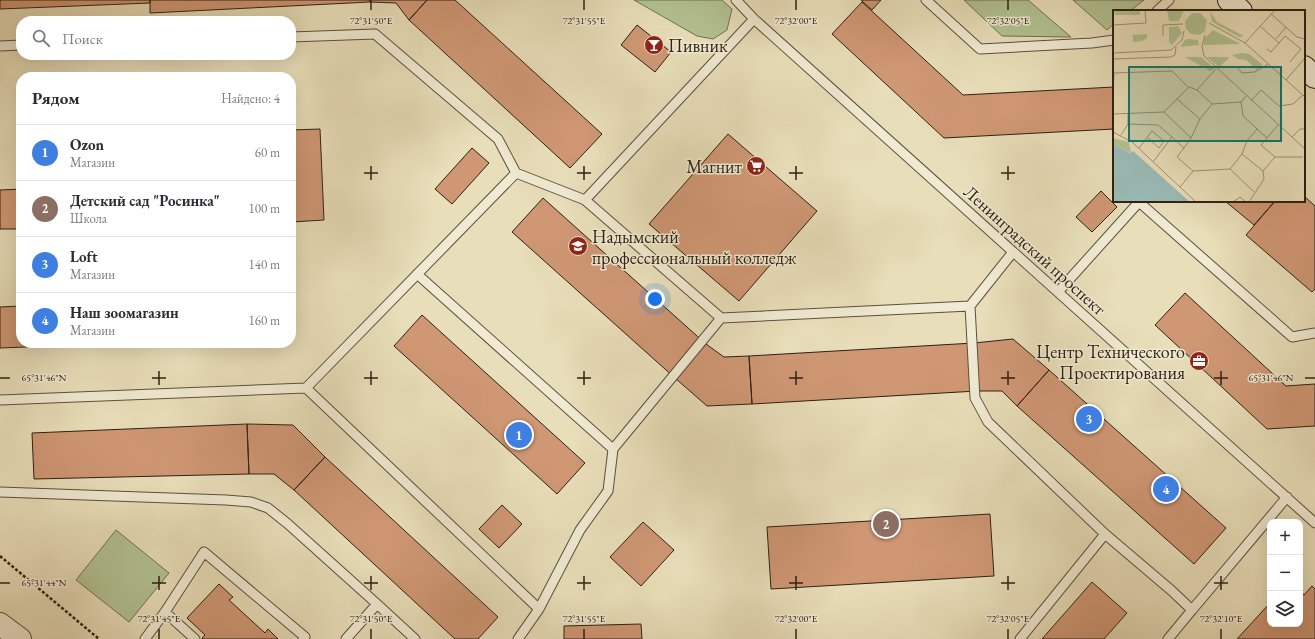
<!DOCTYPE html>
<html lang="ru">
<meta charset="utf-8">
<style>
body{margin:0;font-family:"EB Garamond",serif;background:#f2f2f3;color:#2b2b33}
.controls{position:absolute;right:12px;bottom:12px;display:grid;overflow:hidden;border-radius:8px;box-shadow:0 4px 16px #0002}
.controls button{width:36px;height:36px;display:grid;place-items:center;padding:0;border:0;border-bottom:1px solid #e1e1e2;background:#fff;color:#2b2b33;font:20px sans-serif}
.you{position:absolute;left:655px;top:299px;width:14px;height:14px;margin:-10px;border:3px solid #fff;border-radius:50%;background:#1a73e8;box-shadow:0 0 0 6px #1a73e833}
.badge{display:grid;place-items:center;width:26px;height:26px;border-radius:50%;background:#8f2418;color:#fff;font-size:13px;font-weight:700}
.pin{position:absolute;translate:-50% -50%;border:2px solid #fff;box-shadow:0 1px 4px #0006}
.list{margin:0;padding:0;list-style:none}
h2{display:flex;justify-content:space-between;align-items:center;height:52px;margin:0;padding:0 16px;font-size:17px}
h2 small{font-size:13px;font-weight:400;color:#7c7c81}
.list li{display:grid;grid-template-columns:26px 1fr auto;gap:12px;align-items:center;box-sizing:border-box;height:56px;padding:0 16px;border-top:1px solid #e1e1e2}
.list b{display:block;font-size:15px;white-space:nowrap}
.list p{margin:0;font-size:13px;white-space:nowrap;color:#7c7c81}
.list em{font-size:13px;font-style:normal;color:#7c7c81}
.icon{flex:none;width:22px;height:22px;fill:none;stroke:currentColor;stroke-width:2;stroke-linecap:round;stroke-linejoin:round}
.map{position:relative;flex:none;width:1315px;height:639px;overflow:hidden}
.search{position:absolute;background:#fff;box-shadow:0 4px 16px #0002;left:16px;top:16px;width:280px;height:44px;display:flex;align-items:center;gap:10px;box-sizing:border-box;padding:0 14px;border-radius:16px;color:#7c7c81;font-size:15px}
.panel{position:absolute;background:#fff;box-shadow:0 4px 16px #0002;left:16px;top:72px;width:280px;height:276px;border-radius:16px}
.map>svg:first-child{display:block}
.green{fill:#b2c292;stroke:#707153}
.building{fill:#cf9774;stroke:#2d2014}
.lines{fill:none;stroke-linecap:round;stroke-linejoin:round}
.service-casing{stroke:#5c503d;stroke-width:11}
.tertiary-casing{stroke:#5c503d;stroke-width:24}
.secondary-casing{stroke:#2d2014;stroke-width:24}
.path{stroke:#2d2014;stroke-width:2.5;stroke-dasharray:3 2;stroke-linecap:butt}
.service{stroke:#f0ead2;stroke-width:9}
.tertiary{stroke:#f0ead2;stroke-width:22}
.secondary{stroke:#f0ead2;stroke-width:22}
.ticks{fill:none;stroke:#2d2014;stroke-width:1.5}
.labels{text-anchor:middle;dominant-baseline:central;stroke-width:3;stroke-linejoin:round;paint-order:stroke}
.poi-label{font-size:18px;fill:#2d2014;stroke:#f0ead2;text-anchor:start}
.street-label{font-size:18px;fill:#2d2014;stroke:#f0ead2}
.inset-road{fill:none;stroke:#9d9277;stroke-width:1}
.view{fill:#0f766e;fill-opacity:0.15;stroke:#0f766e;stroke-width:2}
.inset-edge{fill:none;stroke:#2d2014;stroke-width:2}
.ticks-label{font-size:10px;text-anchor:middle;fill:#2d2014;stroke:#f0ead2;stroke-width:3;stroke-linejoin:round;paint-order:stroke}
</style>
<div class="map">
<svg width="1315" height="639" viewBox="0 0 1315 639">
<rect width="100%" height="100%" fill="#e8deb9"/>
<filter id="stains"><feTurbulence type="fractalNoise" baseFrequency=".005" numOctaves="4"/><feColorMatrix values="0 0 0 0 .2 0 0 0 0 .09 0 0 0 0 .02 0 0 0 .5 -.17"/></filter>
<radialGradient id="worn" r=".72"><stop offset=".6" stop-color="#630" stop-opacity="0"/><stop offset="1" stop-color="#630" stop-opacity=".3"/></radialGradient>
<path class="green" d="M634 0H722L732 9 727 30 713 39 697 36Z
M964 0H1028L1071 37 1002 36Z
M1073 0H1144L1130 11H1114V24L1107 30Z
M116 530 169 573 129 622 76 580Z"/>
<path class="building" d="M0 0H150V3L0 9Z
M150 0H370V2L150 13Z
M370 0H427L409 20 396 3 370 2Z
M427 0H455L602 134 570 168 409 20Z
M861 0H881L872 10Z
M862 2 963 95 1114 87V129L944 138 832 34Z
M637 25 671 52 655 72 621 45Z
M320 129 324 220 291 222V130Z
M728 134 817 211 739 301 649 224Z
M472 148 489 163 452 204 435 189Z
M21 189V229H0V190Z
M1101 191 1117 207 1092 232 1076 217Z
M1304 196 1315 206V289L1312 292 1246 235 1275 201H1304Z
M543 198 706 344 675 378 512 232Z
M1225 201H1275L1254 225Z
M1185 293 1286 386 1315 384V426L1267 429 1155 325Z
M21 306V343H102V344L0 348V307Z
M422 315 585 463 557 494 394 346Z
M1013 339 1049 370 1017 406 1002 391H977L974 343Z
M974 343 977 391 752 404 749 356Z
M706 344 724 357 749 356 752 404 707 406 675 378Z
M1049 370 1226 528 1194 564 1017 406Z
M247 424 249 474 34 479 32 433Z
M247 424 293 425 325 457 294 490 274 474H249Z
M325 457 498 617 478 639H455L294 490Z
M502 505 522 524 499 548 479 529Z
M990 514 994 576 771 589 767 527Z
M643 522 674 550 641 586 610 557Z
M1092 582 1127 613 1104 639H1042Z
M219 584 233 597 229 600 265 633 268 629 278 639H203L202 638 205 635 187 618Z
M1312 586 1315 589V639H1237L1270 603V624H1300V592L1304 595Z
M641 624 642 639H564V626Z"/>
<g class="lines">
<defs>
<path id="service" d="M736 0 754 19 1315 523
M926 0 980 49 1092 43 1114 40
M1157 11 1169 0
M291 37 375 34 498 139 516 173
M0 46 21 45
M585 200 721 318 970 306 1013 252
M417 274 613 449 608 491 580 530 539 609
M1058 292 1139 202 1292 337 1315 333
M970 306 975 398 988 422 1105 534
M306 388 539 609 518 639
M0 400 306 388 516 173 585 200 754 19
M613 449 721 318
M0 492 226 500 251 502 268 508 288 524 377 604
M165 612 195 639
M145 639 165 612 204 552 305 637 303 639
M346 639 377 604 415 639
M1020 639 1105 534 1172 591 1192 610 1287 497
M1168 639 1192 610"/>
<path id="tertiary" d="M0 624 20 639"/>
<path id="secondary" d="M1229 0 1241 11
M1304 67 1315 77"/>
</defs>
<use href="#service" class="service-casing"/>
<use href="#tertiary" class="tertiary-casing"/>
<use href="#secondary" class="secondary-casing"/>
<path class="path" d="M0 556 99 639"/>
<use href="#service" class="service"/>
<use href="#tertiary" class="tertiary"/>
<use href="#secondary" class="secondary"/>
</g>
<path class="ticks" d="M371 0V10M584 0V10M796 0V10M1008 0V10M371 166V180M584 166V180M796 166V180M1008 166V180M364 173H378M577 173H591M789 173H803M1001 173H1015M159 371V385M371 371V385M584 371V385M796 371V385M1008 371V385M1221 371V385M0 378H10M152 378H166M364 378H378M577 378H591M789 378H803M1001 378H1015M1214 378H1228M1305 378H1315M159 576V590M371 576V590M584 576V590M796 576V590M1008 576V590M1221 576V590M0 583H10M152 583H166M364 583H378M577 583H591M789 583H803M1001 583H1015M1214 583H1228M159 629V639M371 629V639M584 629V639M796 629V639M1008 629V639M1221 629V639"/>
<defs>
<symbol id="bar-disc" viewBox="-11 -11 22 22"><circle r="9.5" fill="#8f2418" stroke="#f0ead2"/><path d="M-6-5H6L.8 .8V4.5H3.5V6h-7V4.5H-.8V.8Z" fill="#fff"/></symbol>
<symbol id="supermarket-disc" viewBox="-11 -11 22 22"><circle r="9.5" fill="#8f2418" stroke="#f0ead2"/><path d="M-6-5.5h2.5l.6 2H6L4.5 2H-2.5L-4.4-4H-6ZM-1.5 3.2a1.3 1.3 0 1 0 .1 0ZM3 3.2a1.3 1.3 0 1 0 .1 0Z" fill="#fff"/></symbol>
<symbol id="university-disc" viewBox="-11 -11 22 22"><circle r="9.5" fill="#8f2418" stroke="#f0ead2"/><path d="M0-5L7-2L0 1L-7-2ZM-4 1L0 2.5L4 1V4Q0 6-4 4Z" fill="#fff"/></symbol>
<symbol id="office-disc" viewBox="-11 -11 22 22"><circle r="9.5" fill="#8f2418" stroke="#f0ead2"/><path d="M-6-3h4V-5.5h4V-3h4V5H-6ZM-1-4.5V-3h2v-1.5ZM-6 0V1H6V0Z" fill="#fff"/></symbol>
</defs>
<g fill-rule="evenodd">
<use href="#bar-disc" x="643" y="34" width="22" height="22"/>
<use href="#supermarket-disc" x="745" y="155" width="22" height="22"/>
<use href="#university-disc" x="567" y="235" width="22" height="22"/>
<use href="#office-disc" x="1188" y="350" width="22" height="22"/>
</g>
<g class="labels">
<g class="poi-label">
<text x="668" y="45">Пивник</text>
<text x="742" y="166" text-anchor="end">Магнит</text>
<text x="592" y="236">Надымский<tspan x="592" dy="21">профессиональный колледж</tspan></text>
<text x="1185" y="351" text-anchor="end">Центр Технического<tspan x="1185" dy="21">Проектирования</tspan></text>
</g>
<g class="street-label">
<text transform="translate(1035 250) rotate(42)">Ленинградский проспект</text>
</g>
</g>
<g transform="translate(1113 10)">
<rect width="192" height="192" fill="#e8deb9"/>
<path d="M1 0H27V5H2ZM54 0H70V3L66 11H56ZM97 1 104 12 131 26 126 27 99 12ZM79 3H87L94 10 92 21 86 25 78 24 73 19 72 11ZM56 17 65 16 69 23 59 35 56 32ZM100 20 128 34 91 35V29ZM34 24V28L29 31 20 32V25ZM76 29 85 30 86 35 67 37 72 30ZM128 43 136 44 150 55 144 60 133 50 125 49 119 45ZM72 47H88L101 58 100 60 97 61ZM94 47H115L116 48 106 57ZM0 128 16 132 18 143 0 134Z" fill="#b2c292"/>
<path d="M0 134 17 143 20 141 77 192H0Z" fill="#99bbb7"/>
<path class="inset-road" d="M158 4 184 27 192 29M96 13 132 33 192 87M0 15 33 13 32 0M147 16 166 33 172 26 188 39 177 52M92 25 89 36 91 46 192 139M50 26V15L70 14M163 29 173 17M132 33 162 0M154 39 158 42 166 33M0 43 58 40 69 30 71 21M0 49 58 47 62 45 63 37M123 56 129 63 142 62 155 54M173 70 192 48M84 80 99 94 128 92 133 86M0 84 1 63 59 61 75 77M64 89 87 109 78 128M138 91 148 80 166 96 180 94 190 85M128 92 130 106 144 119M0 104 51 102 76 77 84 80 103 59M87 109 99 94M15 114 45 115 59 127M0 122 19 132 83 192M8 125 15 114V103M179 127 187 119H192M154 128 148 135 162 147M26 138 39 121 51 131 46 138 35 128M71 138 64 147 80 161 117 159 141 182M129 144 150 161M40 152 59 127 71 138 78 128 51 102M117 159 129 144 134 131 144 119 154 128 165 115M67 177 80 161M120 192 127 187 133 192M136 192 151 169 150 161 162 147H190"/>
<path class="view" d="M16 57H168V131H16Z"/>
<rect width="192" height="192" class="inset-edge"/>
</g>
<g class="ticks-label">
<text x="371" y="24">72°31'50"E</text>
<text x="584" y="24">72°31'55"E</text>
<text x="796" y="24">72°32'00"E</text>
<text x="1008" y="24">72°32'05"E</text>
<text x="44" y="381">65°31'46"N</text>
<text x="1271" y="381">65°31'46"N</text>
<text x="44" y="586">65°31'44"N</text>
<text x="159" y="622">72°31'45"E</text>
<text x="371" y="622">72°31'50"E</text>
<text x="584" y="622">72°31'55"E</text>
<text x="796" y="622">72°32'00"E</text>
<text x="1008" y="622">72°32'05"E</text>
<text x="1221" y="622">72°32'10"E</text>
</g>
<rect width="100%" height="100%" filter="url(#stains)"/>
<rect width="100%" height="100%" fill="url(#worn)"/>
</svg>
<div class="controls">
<button>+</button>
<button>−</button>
<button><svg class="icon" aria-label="layers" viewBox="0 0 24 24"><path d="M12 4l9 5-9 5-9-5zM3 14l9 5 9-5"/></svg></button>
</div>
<div class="you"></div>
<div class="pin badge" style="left:519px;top:435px;background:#3f7fe0">1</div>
<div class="pin badge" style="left:886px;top:524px;background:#8d6e63">2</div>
<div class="pin badge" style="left:1089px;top:419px;background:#3f7fe0">3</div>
<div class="pin badge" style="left:1166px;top:489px;background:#3f7fe0">4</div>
<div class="search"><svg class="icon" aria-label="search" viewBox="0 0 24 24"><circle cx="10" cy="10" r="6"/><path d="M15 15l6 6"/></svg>Поиск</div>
<section class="panel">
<h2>Рядом<small>Найдено: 4</small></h2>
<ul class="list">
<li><span class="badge" style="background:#3f7fe0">1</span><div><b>Ozon</b><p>Магазин</p></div><em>60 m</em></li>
<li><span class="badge" style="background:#8d6e63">2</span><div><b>Детский сад &quot;Росинка&quot;</b><p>Школа</p></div><em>100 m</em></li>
<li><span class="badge" style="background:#3f7fe0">3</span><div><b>Loft</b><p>Магазин</p></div><em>140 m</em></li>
<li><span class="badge" style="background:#3f7fe0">4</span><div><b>Наш зоомагазин</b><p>Магазин</p></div><em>160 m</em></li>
</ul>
</section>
</div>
